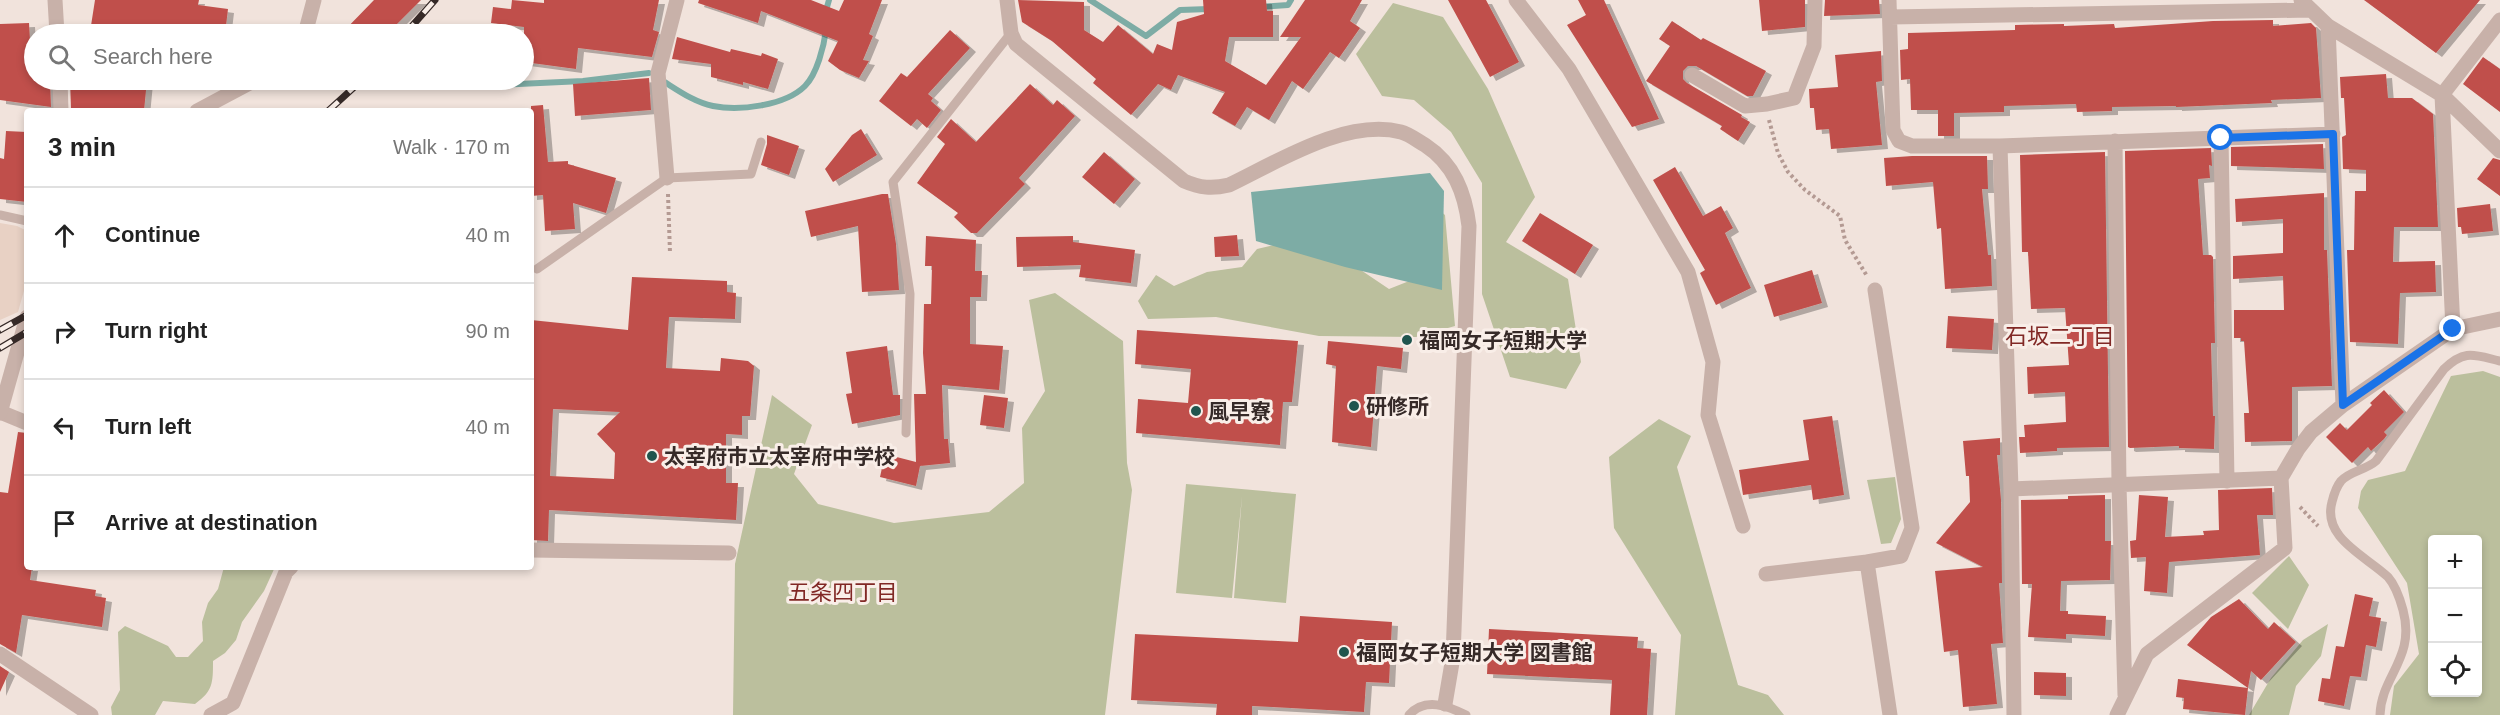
<!DOCTYPE html>
<meta charset="utf-8">
<style>
body{margin:0;font-family:Arial,"Noto Sans JP",sans-serif;background:#f6f6f6;color:#222}
.controls{position:absolute;right:18px;bottom:18px;display:grid;overflow:hidden;border-radius:6px;box-shadow:0 3px 9px #0003}
.controls button{width:54px;height:54px;display:grid;place-items:center;padding:0;border:0;border-bottom:2px solid #e0e0e0;background:#fff;color:#222;font:30px sans-serif}
.stop{position:absolute;width:18px;height:18px;margin:-14px;border:4px solid #1a73e8;border-radius:50%;background:#fff}
.stop.end{background:#1a73e8;border-color:#fff;box-shadow:0 2px 6px #0008}
.list{margin:0;padding:0;list-style:none}
h2{display:flex;justify-content:space-between;align-items:center;height:78px;margin:0;padding:0 24px;font-size:26px}
h2 small{font-size:20px;font-weight:400;color:#767676}
.list li{display:grid;grid-template-columns:39px 1fr auto;gap:18px;align-items:center;box-sizing:border-box;height:96px;padding:0 24px;border-top:2px solid #e0e0e0}
.list b{display:block;font-size:22px;white-space:nowrap}
.list em{font-size:20px;font-style:normal;color:#767676}
.icon{flex:none;width:33px;height:33px;fill:none;stroke:currentColor;stroke-width:2;stroke-linecap:round;stroke-linejoin:round}
.map{position:relative;flex:none;width:2500px;height:715px;overflow:hidden}
.search{position:absolute;background:#fff;box-shadow:0 3px 9px #0003;left:24px;top:24px;width:510px;height:66px;display:flex;align-items:center;gap:15px;box-sizing:border-box;padding:0 21px;border-radius:33px;color:#767676;font-size:22px}
.panel{position:absolute;background:#fff;box-shadow:0 3px 9px #0003;left:24px;top:108px;width:510px;height:462px;border-radius:6px}
.map>svg:first-child{display:block}
.green{fill:#bbbf9d;fill-rule:evenodd}
.plaza{fill:#e8d1c4}
.water{fill:#7daca5}
.lines{fill:none;stroke-linecap:round;stroke-linejoin:round}
.stream{stroke:#7daca5;stroke-width:6}
.building{fill:#c0504b;fill-rule:evenodd;filter:url(#shadow)}
.path{stroke:#b49a93;stroke-width:4;stroke-dasharray:3 3;stroke-linecap:butt}
.service{stroke:#c8b1a9;stroke-width:9}
.minor{stroke:#c8b1a9;stroke-width:15}
.tertiary{stroke:#c8b1a9;stroke-width:15}
.rail-casing{stroke:#362a28;stroke-width:7}
.rail{stroke:#f9eee8;stroke-width:4.5;stroke-dasharray:14;stroke-linecap:butt}
.route{stroke:#1a73e8;stroke-width:8}
.poi-dot{fill:#20554e;stroke:#f9eee8;stroke-width:2}
.labels{text-anchor:middle;dominant-baseline:central;stroke-width:6;stroke-linejoin:round;paint-order:stroke}
.poi-label{font-size:21px;font-weight:bold;fill:#362a28;stroke:#f9eee8;text-anchor:start}
.neighbourhood-label{font-size:22px;fill:#812825;stroke:#f9eee8}
</style>
<div class="map">
<svg width="2500" height="715" viewBox="0 0 2500 715">
<defs>
<filter id="shadow"><feDropShadow dx="6" dy="4" stdDeviation="0" flood-color="#0004"/></filter>
</defs>
<rect width="100%" height="100%" fill="#f1e3dc"/>
<path class="green" d="M1393 3 1443 17 1488 89 1535 197 1506 242 1568 279 1581 362 1566 389 1510 377 1482 294V183L1451 132 1414 100 1382 96 1356 54Z
M1412 187 1445 215 1455 326 1416 337 1319 336 1216 317 1148 319 1138 301 1156 275 1174 286 1207 272 1242 267 1257 249 1286 242 1334 252 1389 289 1427 274Z
M1055 293 1123 341 1127 463 1132 490 1105 715H733L735 564 772 395 812 425 794 474 818 504 894 523 989 512 1024 483 1022 428 1045 391 1029 300Z
M2483 371 2500 377V715H2390L2394 686 2419 654 2407 583 2358 508 2361 491 2368 480 2405 471 2451 376ZM2432 540H2478V692H2432Z
M1659 419 1691 436 1677 467 1738 685 1768 695 1784 715H1675L1681 635 1614 528 1609 457Z
M1895 477 1901 519 1891 543 1881 544 1867 480Z
M1186 484 1296 494 1286 603 1234 598 1242 496 1232 598 1176 593Z
M2289 556 2309 585 2288 629 2252 593Z
M224 567H275L264 591 242 622 236 640 225 653 213 661C213 683 213 691 195 704L163 701 155 715H112L111 707 120 690 118 632 125 626 168 646 176 657H188L203 641 202 622 208 603 218 589Z
M2328 624 2321 656 2296 686 2289 715H2249L2271 678 2303 640Z"/>
<path class="plaza" d="M0 223 17 226 27 231V280L18 312 0 320Z"/>
<path class="water" d="M1430 173 1444 191 1442 290 1345 267 1256 241 1251 192Z"/>
<g class="lines">
<path class="stream" d="M1090 0 1146 36 1180 10 1209 9
M1258 7 1288 5 1291 0
M825 14 829 0
M433 80 477 86 583 81 649 73
M663 81C679 91 694 102 713 106 739 111 785 106 805 86 817 74 824 46 826 30"/>
</g>
<path class="building" d="M95 0H199L198 5 228 9 225 34H95V33L90 32Z
M374 0H421L387 34H341Z
M512 0 544 3V0H659L653 30 659 32 652 57 578 48 576 69 524 62V27L491 23 493 7 511 9Z
M699 0H811L839 11 844 0H882L869 34 873 36 863 60 869 61 859 78 840 70 828 61 838 41 761 11 758 23 698 3Z
M1018 0 1084 2V30L1103 42 1118 25 1153 54 1157 44 1172 50 1177 22 1204 14 1203 0H1266L1267 11H1273V37H1229L1225 61 1266 85 1301 37H1280L1305 0H1362L1350 21 1360 28 1339 58 1330 52 1303 89 1292 81 1269 120 1247 107 1235 126 1212 113 1225 92 1178 75 1171 90 1158 84 1131 115 1093 83 1096 79 1052 41 1022 22Z
M1448 0H1486L1519 62 1490 77Z
M1578 0H1604L1659 119 1632 127 1567 25 1586 15Z
M1759 0H1805V27L1762 31Z
M1825 0H1879L1880 14 1824 16Z
M2364 0H2480L2436 53Z
M2273 20V26L2311 23 2316 28 2321 98 2271 100 2272 103 2176 107V106L2112 107V111L2077 112 2076 104 2004 106V112L1954 113V136H1938V110H1911L1910 79 1901 80 1900 50 1908 49V33L2015 30V25L2064 24V26L2114 24 2115 28 2213 21Z
M1672 21 1701 40 1703 38 1766 71 1753 96H1747L1696 66H1688L1683 71V79L1687 83 1742 115 1741 117 1750 122 1738 141 1720 129 1722 126 1646 81 1670 46 1659 39Z
M29 23 31 58H34V80H50L51 107 0 100V24Z
M950 30 970 48 928 94 933 98 931 101 941 110 927 128 917 119 911 126 879 101 901 73 907 77Z
M677 37 730 52 731 49 761 56 762 53 778 59 768 89 743 82V85L711 77V64L672 59Z
M1881 51 1882 81 1876 82 1882 145 1831 149 1829 129 1816 130 1814 108H1810L1809 89 1838 87 1835 55Z
M2483 57 2500 69V112L2463 84Z
M2386 74 2388 98H2412L2433 114 2438 227H2394L2393 262 2435 261 2436 292 2400 293 2398 344 2350 342 2347 250H2354L2355 191H2366V170L2343 169 2342 137 2346 135 2344 98H2341L2340 77Z
M649 78 651 110 575 116 573 84Z
M70 80H147L144 111 71 109Z
M1030 84 1053 105 1057 100 1075 116 1019 178 1025 184 977 233H971L954 217 958 213 917 183 945 144 937 137 951 119 976 142Z
M543 105 548 162 568 161V164L616 178 606 213 573 203 575 229 545 231 543 195 531 196V106Z
M861 129 877 155 833 182 825 169 852 135Z
M6 131 27 132V202L0 199V158L4 159Z
M767 135 799 146 789 175 761 165 767 144Z
M2323 144 2324 169 2231 166V147Z
M2211 148 2212 166 2209 165 2210 178 2198 179 2203 255H2211L2213 257 2215 343H2211L2213 416H2215L2214 449 2179 448V446L2130 448 2128 447 2125 151Z
M1104 152 1135 179 1114 204 1082 177Z
M2105 152 2109 447 2057 448V451L2020 453 2019 437H2025L2024 425 2066 422 2065 392 2028 394 2027 367 2069 365 2065 308 2031 309 2028 252H2022L2020 155Z
M1912 156H1987L1988 189H1982L1988 255H1991L1992 286 1945 289 1941 228 1937 229 1933 182 1886 186 1884 158Z
M2493 158 2500 160V196L2477 179Z
M1675 167 1703 216 1721 206 1733 228 1725 233 1751 288 1716 305 1700 273 1705 270 1653 180Z
M2324 193V250H2327L2332 386 2292 387V441L2245 442 2244 413H2249L2244 341H2241V338H2234V310H2284L2283 276 2233 279V256L2283 253V219L2236 222 2235 199Z
M882 194H888L896 244 899 290 862 292 858 226 811 237 805 211Z
M2490 204 2493 231 2462 234 2461 227H2458L2457 208Z
M1540 213 1593 245 1575 274 1522 241Z
M1237 235 1239 256 1215 257 1214 237Z
M926 236 976 240 975 271H982L981 297H970V344L1003 346 999 390 942 385 944 439H948L950 463 920 466 916 486 880 477 885 454 916 462 914 394H926L923 353 924 304H931L932 266H925Z
M1073 236V242L1135 250 1131 283 1079 277 1081 265 1017 267 1016 237Z
M1812 270 1822 303 1774 317 1764 285Z
M632 277 727 281V292L736 293 735 319 669 317 666 368 720 371 721 358 748 361 754 366 750 416H742V435L726 434V483H738L736 520 549 510 548 541 531 540V320L628 330ZM553 409 620 412 597 434 615 453 614 479 550 476Z
M1948 316 1994 319 1992 350 1946 348Z
M1137 330 1298 341 1292 402H1283L1280 445 1136 433 1138 399 1188 403 1191 369 1135 364Z
M1328 341 1403 348 1401 369 1377 366 1371 447 1332 442 1336 366 1326 364Z
M887 346 893 395H900V415L852 424 846 394 852 393 846 352Z
M2384 390 2404 412 2384 432 2387 435 2384 439 2371 451 2368 447 2352 463 2326 437 2340 423 2347 430 2372 405 2370 403Z
M984 395 1008 398 1004 428 980 425Z
M1832 416 1844 495 1813 500 1811 485 1743 495 1739 470 1809 460 1803 420Z
M18 432 27 433V567H32L30 580 96 590 95 596 106 598 102 627 22 615 16 653 0 644V492L8 493Z
M2000 438V455H1997L2001 500 2002 583H1999L2003 643 1991 644 1997 704 1963 707 1958 650 1944 652 1935 571 1983 567 1936 543 1970 502 1969 476H1966L1963 441Z
M2272 488 2273 515H2257L2260 555 2169 562 2167 593 2144 591 2146 557 2131 558 2130 541 2136 540 2139 495 2168 497 2165 537 2204 535 2203 531 2219 530 2218 490Z
M2105 495V541H2111L2110 580 2061 581 2060 611H2068V614L2106 616 2105 636 2066 634V639L2028 637 2032 584H2022L2021 500 2068 499V496Z
M2355 594 2373 598 2369 616 2381 618 2376 647 2366 645 2361 677 2350 676 2344 706 2318 701 2322 678 2330 679 2336 646 2344 647Z
M2239 599 2268 629 2274 622 2296 642 2261 680 2251 671 2248 688 2187 645 2211 617Z
M1300 616 1392 622 1389 683 1366 682 1364 712 1252 706V715H1216L1217 704 1131 700 1135 634 1298 642Z
M1489 629 1638 637 1637 648 1651 649 1647 715H1610L1612 680 1487 674Z
M0 666 9 672 0 692Z
M2034 672 2066 673V696L2034 695Z
M2178 679 2248 688 2245 715 2183 709 2184 698 2176 697Z"/>
<g class="lines">
<path class="path" d="M1769 120 1778 153 1788 172 1805 190 1840 216 1845 240 1867 276
M668 194 670 253
M2300 507 2318 526"/>
<path class="service" d="M0 215 27 221
M537 269 667 178 751 174 761 142
M906 433 910 294 893 182 1011 33
M1409 715C1425 697 1448 706 1466 715
M2380 715C2381 676 2416 658 2403 610 2400 599 2396 586 2388 577 2366 556 2322 538 2332 502 2334 494 2336 487 2341 481 2350 471 2366 470 2376 461L2444 369C2465 349 2474 355 2500 361"/>
<path class="minor" d="M1007 0 1011 33 1016 44 1184 181C1200 188 1212 189 1229 185 1277 162 1346 118 1401 132 1409 134 1418 141 1425 145 1454 164 1465 193 1469 226L1453 657 1445 704
M1516 0 1569 69 1688 272 1713 362 1708 415 1743 526
M1889 0 1893 130 1899 141 1912 146H2000L2011 489 2014 715
M2301 0 2328 26 2442 95 2500 20
M1890 17 2310 10
M2328 26 2343 405
M305 34 314 0
M1692 75 1745 106 1767 104 1794 98 1814 46 1815 0
M197 111 255 80
M2221 138 2227 481
M2115 141 2119 485 2125 695
M2000 146 2333 134
M667 178 658 73 677 0
M1875 290 1912 528 1901 556 1867 562 1890 715
M2453 329 2442 95 2500 151
M0 412 27 423
M2011 489 2281 478
M531 550 729 553
M1766 574 1867 562
M0 654 91 715
M211 715 233 703 286 572 291 567
M2117 715 2147 654 2285 548 2281 478 2298 449 2311 432 2343 405 2453 329 2500 319"/>
<path class="tertiary" d="M55 0 57 34
M60 80 61 111
M0 413 27 317"/>
<defs>
<path id="rail" d="M405 34 435 0
M328 111 362 80
M0 330 27 315
M0 348 27 332"/>
</defs>
<use href="#rail" class="rail-casing"/>
<use href="#rail" class="rail"/>
</g>
<g class="lines">
<path class="route" d="M2221 138 2333 134 2343 405 2453 329"/>
</g>
<g class="poi-dot">
<circle cx="1407" cy="340" r="6"/>
<circle cx="1354" cy="406" r="6"/>
<circle cx="1196" cy="411" r="6"/>
<circle cx="652" cy="456" r="6"/>
<circle cx="1344" cy="652" r="6"/>
</g>
<g class="labels">
<g class="poi-label">
<text x="1419" y="340">福岡女子短期大学</text>
<text x="1366" y="406">研修所</text>
<text x="1208" y="411">風早寮</text>
<text x="664" y="456">太宰府市立太宰府中学校</text>
<text x="1356" y="652">福岡女子短期大学 図書館</text>
</g>
<g class="neighbourhood-label">
<text x="2060" y="336">石坂二丁目</text>
<text x="843" y="592">五条四丁目</text>
</g>
</g>
</svg>
<div class="controls">
<button>+</button>
<button>−</button>
<button><svg class="icon" aria-label="locate" viewBox="0 0 24 24"><circle cx="12" cy="12" r="6"/><path d="M12 2v4M12 18v4M2 12h4M18 12h4"/></svg></button>
</div>
<div class="stop" style="left:2221px;top:138px"></div>
<div class="stop end" style="left:2453px;top:329px"></div>
<div class="search"><svg class="icon" aria-label="search" viewBox="0 0 24 24"><circle cx="10" cy="10" r="6"/><path d="M15 15l6 6"/></svg>Search here</div>
<section class="panel">
<h2>3 min<small>Walk · 170 m</small></h2>
<ul class="list">
<li><svg class="icon" aria-label="ahead" viewBox="0 0 24 24"><path d="M12 20V5M6 11l6-6 6 6"/></svg><div><b>Continue</b></div><em>40 m</em></li>
<li><svg class="icon" aria-label="right" viewBox="0 0 24 24"><path d="M7 20v-9h11M14 6l5 5-5 5"/></svg><div><b>Turn right</b></div><em>90 m</em></li>
<li><svg class="icon" aria-label="left" viewBox="0 0 24 24"><path d="M17 20v-9H6M10 6l-5 5 5 5"/></svg><div><b>Turn left</b></div><em>40 m</em></li>
<li><svg class="icon" aria-label="arrive" viewBox="0 0 24 24"><path d="M6 21V4h12l-3 4 3 4H6"/></svg><div><b>Arrive at destination</b></div></li>
</ul>
</section>
</div>
